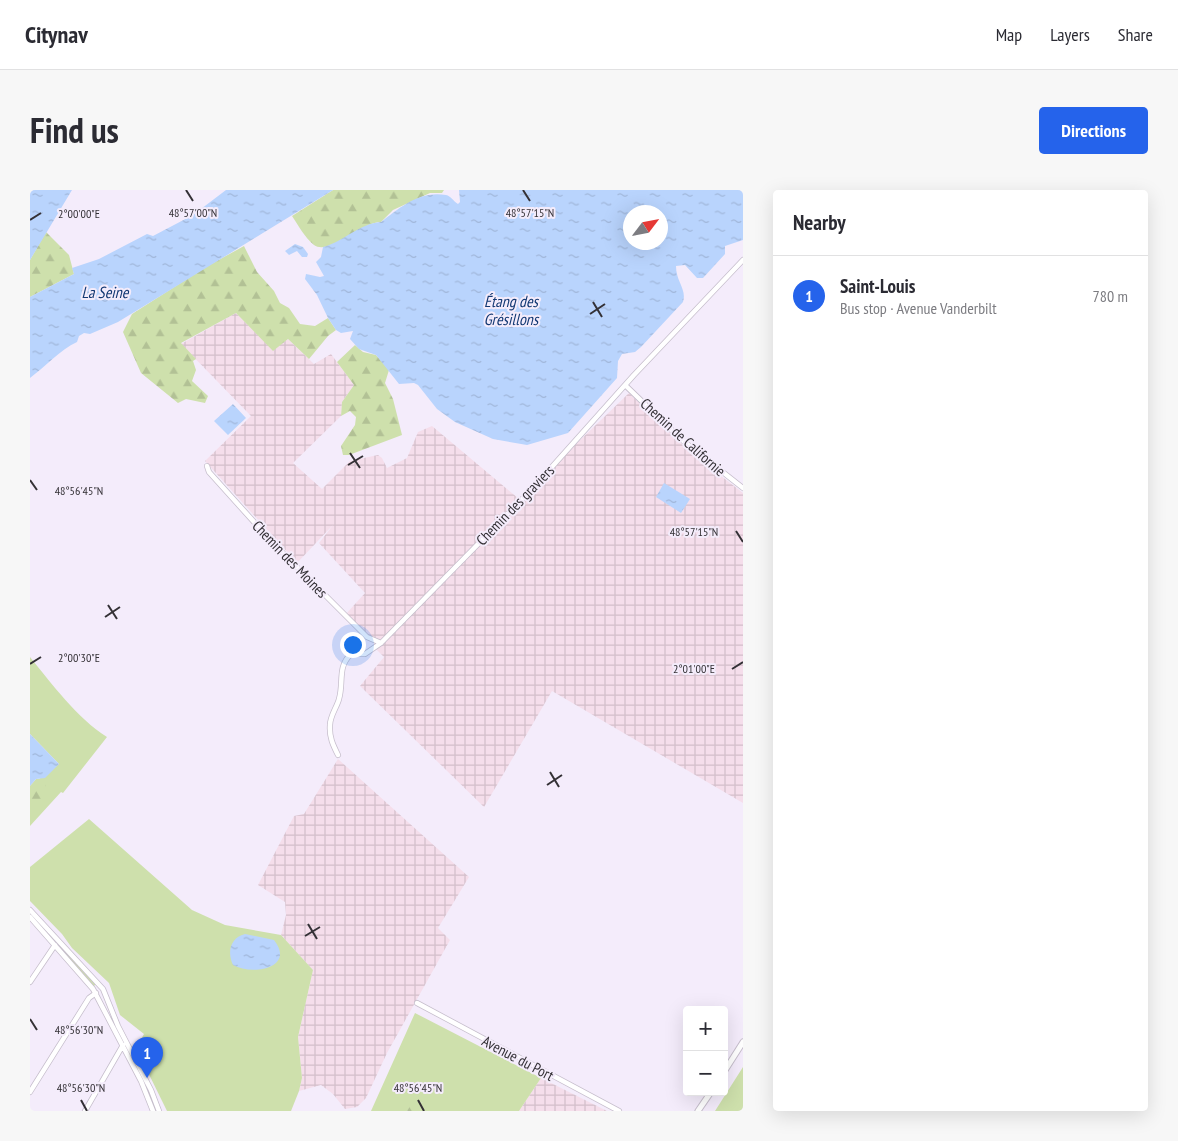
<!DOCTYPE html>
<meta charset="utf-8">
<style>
body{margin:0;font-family:"PT Sans Narrow",sans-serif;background:#f7f7f7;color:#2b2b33}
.controls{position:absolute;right:15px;bottom:15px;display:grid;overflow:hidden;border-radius:5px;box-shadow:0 5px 20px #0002}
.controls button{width:45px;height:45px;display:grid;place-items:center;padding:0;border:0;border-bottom:1px solid #e1e1e2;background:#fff;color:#2b2b33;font:25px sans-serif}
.compass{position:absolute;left:593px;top:15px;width:45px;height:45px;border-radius:50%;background:#fff;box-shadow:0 5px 20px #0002;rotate:58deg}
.you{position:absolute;left:322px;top:454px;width:18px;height:18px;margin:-12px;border:4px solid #fff;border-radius:50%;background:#1a73e8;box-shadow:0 0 0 8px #1a73e833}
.badge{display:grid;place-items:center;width:32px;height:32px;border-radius:50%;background:#2563eb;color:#fff;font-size:16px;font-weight:700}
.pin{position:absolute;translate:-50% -41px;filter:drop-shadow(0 1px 2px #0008)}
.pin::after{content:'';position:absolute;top:26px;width:18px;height:15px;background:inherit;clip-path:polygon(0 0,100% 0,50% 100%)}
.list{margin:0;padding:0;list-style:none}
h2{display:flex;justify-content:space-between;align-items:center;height:65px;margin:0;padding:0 20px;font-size:21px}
h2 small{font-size:16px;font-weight:400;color:#7c7c81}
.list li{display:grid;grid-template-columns:32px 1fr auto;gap:15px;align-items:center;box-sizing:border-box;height:80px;padding:0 20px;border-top:1px solid #e1e1e2}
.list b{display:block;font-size:19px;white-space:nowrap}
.list p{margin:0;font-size:16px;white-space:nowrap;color:#7c7c81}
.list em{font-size:16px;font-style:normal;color:#7c7c81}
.map{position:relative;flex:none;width:713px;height:921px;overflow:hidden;border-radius:5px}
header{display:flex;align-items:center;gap:30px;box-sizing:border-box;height:70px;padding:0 25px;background:#fff;border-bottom:1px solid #e1e1e2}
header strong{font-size:24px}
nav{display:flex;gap:28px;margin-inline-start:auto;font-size:18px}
.intro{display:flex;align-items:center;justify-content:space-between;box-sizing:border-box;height:120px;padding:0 30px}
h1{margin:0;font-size:35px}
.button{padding:12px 22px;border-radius:5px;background:#2563eb;color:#fff;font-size:18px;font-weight:700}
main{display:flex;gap:30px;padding:0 30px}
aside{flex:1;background:#fff;border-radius:5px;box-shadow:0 5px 20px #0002}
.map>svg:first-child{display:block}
.industrial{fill:url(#industrial-grid)}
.green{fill:#cee0ac}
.forest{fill:url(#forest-firs)}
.water{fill:url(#water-ripples);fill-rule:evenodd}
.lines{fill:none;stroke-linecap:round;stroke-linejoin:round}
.minor-casing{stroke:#c6becc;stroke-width:6}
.major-casing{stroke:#c6becc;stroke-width:7}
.minor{stroke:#fff;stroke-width:4.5}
.major{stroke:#fff;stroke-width:5}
.ticks{fill:none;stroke:#343136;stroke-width:2}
.labels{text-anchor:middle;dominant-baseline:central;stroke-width:4;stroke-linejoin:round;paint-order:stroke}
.street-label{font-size:15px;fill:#343136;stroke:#f4ecfb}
.water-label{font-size:16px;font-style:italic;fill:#123873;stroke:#f4ecfb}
.ticks-label{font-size:12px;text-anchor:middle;fill:#343136;stroke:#f4ecfb;stroke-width:4;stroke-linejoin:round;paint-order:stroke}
</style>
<header>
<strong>Citynav</strong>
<nav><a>Map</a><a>Layers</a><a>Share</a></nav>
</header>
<div class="intro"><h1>Find us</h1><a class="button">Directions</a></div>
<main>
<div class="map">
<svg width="713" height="921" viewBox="0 0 713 921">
<defs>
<pattern id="industrial-grid" width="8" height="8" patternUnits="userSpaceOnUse" patternTransform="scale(1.25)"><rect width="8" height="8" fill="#f5deeb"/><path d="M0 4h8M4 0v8" fill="none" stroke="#d3bfca"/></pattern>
<pattern id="forest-firs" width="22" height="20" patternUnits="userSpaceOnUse" patternTransform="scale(1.25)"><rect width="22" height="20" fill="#cee0ac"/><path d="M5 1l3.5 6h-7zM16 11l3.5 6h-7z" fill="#b2c195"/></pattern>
<pattern id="water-ripples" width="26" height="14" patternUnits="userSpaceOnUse" patternTransform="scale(1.25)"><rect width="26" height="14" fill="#b9d4fd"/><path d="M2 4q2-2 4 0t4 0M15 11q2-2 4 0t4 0" fill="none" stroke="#a0b6d9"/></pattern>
</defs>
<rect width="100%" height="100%" fill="#f4ecfb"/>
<path class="industrial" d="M206 123 243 160 258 149 284 174 301 164 324 195 312 212 311 226 263 273 292 299 320 271 348 265 352 268 357 278 377 268 388 242 402 236 489 309 599 203 659 261 713 303V613L522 501 454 617 330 496 354 467 343 456 347 453 316 424 335 403 289 353 303 335 267 373 175 271 221 226 151 154Z
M308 569 439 687 408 738 420 750 357 863 336 908 327 917 315 919 303 904 291 895 269 901 272 888 268 847 283 780 251 745 256 725 255 712 228 695 264 626 274 624Z
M511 888 577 921H489Z"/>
<path class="green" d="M0 467C22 494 47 528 77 547L33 603 31 602 0 636V596L29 574 0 544Z
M59 629 162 720 195 735 251 745 283 780 268 847 272 888 269 901 261 921H137L106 858 114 844 90 825 79 793 42 758 32 744 0 711V677Z
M32 758 67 793 63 797 30 760Z
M385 823 511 888 489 921H393V913L385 911 377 921H341Z
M713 877V921H685Z"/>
<path class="forest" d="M303 0H414L412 3H400L363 20 351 32C332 32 299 66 284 55 275 48 268 35 262 26Z
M16 42 39 65 44 84 0 107V70Z
M214 56 227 82 244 101 250 113 259 118 270 134 285 136 298 128 306 140 298 146 279 169 258 149 243 161 206 123 151 153 166 169 163 171 166 180 162 191 178 206 175 213 156 209 148 213 111 183 93 142 102 124 174 78Z
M325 155 333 162 346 165 359 180 355 193 363 209 372 245 319 265H313L311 256 325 235 326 227 320 221 311 226 312 212 324 195 307 172Z
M15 588C19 603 10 615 0 626V596L6 589Z
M384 910 393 913V921H377Z"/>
<path class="water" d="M0 0H42L0 70Z
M196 0H303L88 132 60 144 54 143 49 146 47 152C30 160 16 176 0 188V107L44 84 42 78 69 69 117 44 123 46 163 25Z
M429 0H713V50L695 56V64L673 88H667L655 75 646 76C646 92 657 99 653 112L611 157 605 162 592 164 588 171 587 188 538 243 497 255 463 249 425 232 407 219 388 195 384 193 369 194 346 165 329 159 320 149 323 141 311 143 306 140 298 128 287 105 275 89 276 84 290 87 294 86 286 72 291 67 293 57C313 52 330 33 351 32 369 18 390 0 416 5 421 6 423 11 428 14L430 12ZM600 22H630V52H600Z
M265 54 273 57 278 64 277 67H272L267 61 259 65 255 61Z
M203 214 216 228 198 245 184 231Z
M634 293 660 309 651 323 626 307Z
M0 544 29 574 15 588 6 589 0 596Z
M215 744 244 750C266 778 222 786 203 775 197 762 200 748 215 744Z"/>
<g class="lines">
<defs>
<path id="minor" d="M595 195 652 250 713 298
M177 276 179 282 242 352 337 447 351 453
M308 565C303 555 299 547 300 535 300 526 307 517 309 509 314 492 307 477 321 464H335L351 453 504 297 604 185 713 70
M0 720 73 799 88 836 121 900 129 921
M0 727 63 799 111 891 123 921
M0 792 25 755
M387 813 589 921
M0 902 59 808 66 803
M55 921 93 855"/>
<path id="major" d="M694 882 713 852
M668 921 681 902"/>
</defs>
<use href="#minor" class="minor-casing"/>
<use href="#major" class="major-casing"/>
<use href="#minor" class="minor"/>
<use href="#major" class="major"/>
</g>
<path class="ticks" d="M156 0 163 11M493 0 500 11M0 30 11 23M563 112 572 127M560 124 575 114M320 263 330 278M318 275 333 266M0 290 7 300M706 341 713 352M78 415 87 429M75 427 90 417M0 474 11 467M702 479 713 472M520 582 529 597M517 595 532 585M278 734 287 749M275 746 290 737M0 829 7 840M51 910 57 921M388 910 394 921"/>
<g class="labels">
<g class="street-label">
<text transform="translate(653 247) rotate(42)">Chemin de Californie</text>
<text transform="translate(485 315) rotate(-46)">Chemin des graviers</text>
<text transform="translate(260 369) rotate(46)">Chemin des Moines</text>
<text transform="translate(488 868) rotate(28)">Avenue du Port</text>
</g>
<g class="water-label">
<text x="75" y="102">La Seine</text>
<text x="481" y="111">Étang des<tspan x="481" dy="18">Grésillons</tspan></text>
</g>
</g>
<g class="ticks-label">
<text x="163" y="27">48°57'00"N</text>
<text x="500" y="27">48°57'15"N</text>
<text x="49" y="28">2°00'00"E</text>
<text x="49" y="305">48°56'45"N</text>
<text x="664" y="346">48°57'15"N</text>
<text x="49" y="472">2°00'30"E</text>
<text x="664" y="483">2°01'00"E</text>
<text x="49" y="844">48°56'30"N</text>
<text x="51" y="902">48°56'30"N</text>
<text x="388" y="902">48°56'45"N</text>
</g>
</svg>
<div class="controls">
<button>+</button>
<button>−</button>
</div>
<svg class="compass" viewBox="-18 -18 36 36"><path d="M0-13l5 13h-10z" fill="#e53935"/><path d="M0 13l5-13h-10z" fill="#7c7c81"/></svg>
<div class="you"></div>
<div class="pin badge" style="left:117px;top:888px">1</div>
</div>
<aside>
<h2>Nearby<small></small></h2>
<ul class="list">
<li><span class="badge">1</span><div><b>Saint-Louis</b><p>Bus stop · Avenue Vanderbilt</p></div><em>780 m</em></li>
</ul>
</aside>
</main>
